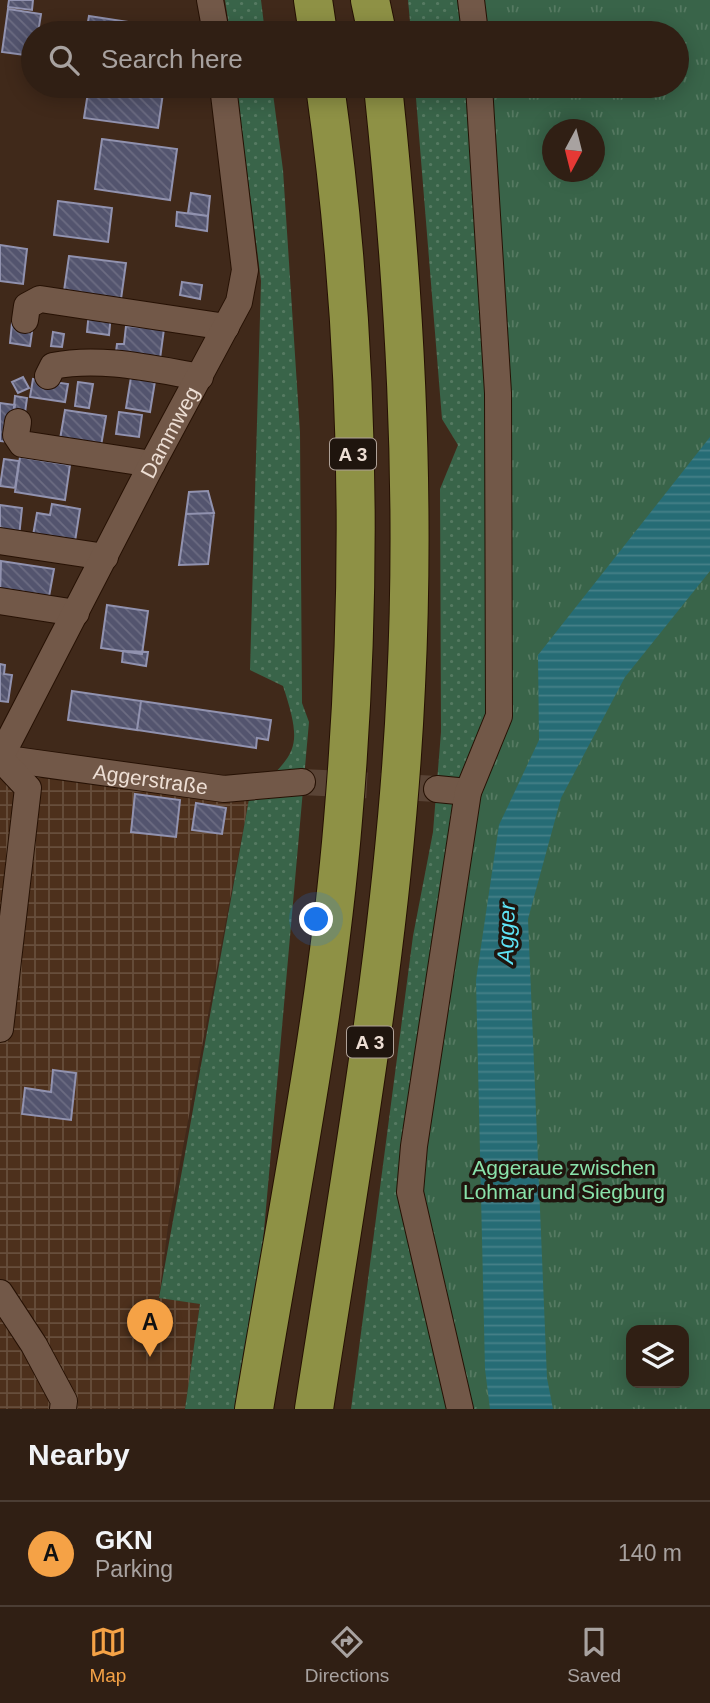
<!DOCTYPE html>
<meta charset="utf-8">
<style>
body{margin:0;font-family:Helvetica,sans-serif;background:#38271d;color:#f1f3f6}
.controls{position:absolute;right:21px;bottom:21px;display:grid;overflow:hidden;border-radius:14px;box-shadow:0 4px 18px #0003}
.controls button{width:63px;height:63px;display:grid;place-items:center;padding:0;border:0;border-bottom:2px solid #4b3d34;background:#301f14;color:#f1f3f6;font:35px sans-serif}
.compass{position:absolute;left:542px;top:119px;width:63px;height:63px;border-radius:50%;background:#301f14;box-shadow:0 4px 18px #0003;rotate:187deg}
.you{position:absolute;left:317px;top:920px;width:24px;height:24px;margin:-18px;border:5px solid #fff;border-radius:50%;background:#1a73e8;box-shadow:0 0 0 10px #1a73e833}
.badge{display:grid;place-items:center;width:46px;height:46px;border-radius:50%;background:#f5a246;color:#111;font-size:23px;font-weight:700}
.pin{position:absolute;translate:-50% -58px;filter:drop-shadow(0 2px 4px #0008)}
.pin::after{content:'';position:absolute;top:37px;width:24px;height:21px;background:inherit;clip-path:polygon(0 0,100% 0,50% 100%)}
.list{margin:0;padding:0;list-style:none}
h2{display:flex;justify-content:space-between;align-items:center;height:91px;margin:0;padding:0 28px;font-size:30px}
h2 small{font-size:23px;font-weight:400;color:#a8a2a0}
.list li{display:grid;grid-template-columns:46px 1fr auto;gap:21px;align-items:center;box-sizing:border-box;height:105px;padding:0 28px;border-top:2px solid #4b3d34}
.list b{display:block;font-size:26px;white-space:nowrap}
.list p{margin:0;font-size:23px;white-space:nowrap;color:#a8a2a0}
.list em{font-size:23px;font-style:normal;color:#a8a2a0}
.icon{flex:none;width:38px;height:38px;fill:none;stroke:currentColor;stroke-width:2;stroke-linecap:round;stroke-linejoin:round}
.map{position:relative;flex:none;width:710px;height:1409px;overflow:hidden}
.search{position:absolute;background:#301f14;box-shadow:0 4px 18px #0003;left:21px;right:21px;top:21px;height:77px;display:flex;align-items:center;gap:18px;box-sizing:border-box;padding:0 24px;border-radius:38px;color:#a8a2a0;font-size:26px}
.sheet{height:196px;background:#301f14}
nav{display:flex;justify-content:space-around;align-items:center;box-sizing:border-box;height:98px;border-top:2px solid #4b3d34;background:#301f14;font-size:19px;color:#a8a2a0}
nav a{display:grid;justify-items:center;gap:4px}
nav .on{color:#f5a246}
.map>svg:first-child{display:block}
.industrial{fill:url(#industrial-grid)}
.grass{fill:url(#grass-dots)}
.park{fill:url(#park-tufts);fill-rule:evenodd}
.water{fill:url(#water-rules)}
.building{fill:url(#building-back-hatch);stroke:#9192af;stroke-width:2}
.lines{fill:none;stroke-linecap:round;stroke-linejoin:round}
.minor-tunnel{stroke:#5a4436;stroke-width:26;stroke-dasharray:26 13;stroke-linecap:butt}
.minor-casing{stroke:#261104;stroke-width:28}
.highway-casing{stroke:#261104;stroke-width:40}
.minor{stroke:#725848;stroke-width:26}
.highway{stroke:#8e9145;stroke-width:38}
.labels{text-anchor:middle;dominant-baseline:central;stroke-width:7;stroke-linejoin:round;paint-order:stroke}
.shield{fill:#1f150e;stroke:#afa299;stroke-width:2}
.shield-label{font-size:19px;font-weight:bold;fill:#edded4}
.street-label{font-size:21px;fill:#edded4;stroke:#1f150e}
.park-label{font-size:21px;fill:#89e2aa;stroke:#1f150e}
.water-label{font-size:23px;font-style:italic;fill:#5ee3f5;stroke:#1f150e}
</style>
<div class="map">
<svg width="710" height="1409" viewBox="0 0 710 1409">
<defs>
<pattern id="industrial-grid" width="8" height="8" patternUnits="userSpaceOnUse" patternTransform="scale(1.75)"><rect width="8" height="8" fill="#4d301c"/><path d="M0 4h8M4 0v8" fill="none" stroke="#674e3c"/></pattern>
<pattern id="grass-dots" width="8" height="8" patternUnits="userSpaceOnUse" patternTransform="scale(1.75)"><rect width="8" height="8" fill="#396449"/><path d="M2 2h.1M6 6h.1" fill="none" stroke="#567a62" stroke-width="1.8" stroke-linecap="round"/></pattern>
<pattern id="park-tufts" width="24" height="20" patternUnits="userSpaceOnUse" patternTransform="scale(1.75)"><rect width="24" height="20" fill="#396449"/><path d="M3 7l-1-3M5 7V3M7 7l1-3M15 17l-1-3M17 17v-4M19 17l1-3" fill="none" stroke="#567a62"/></pattern>
<pattern id="water-rules" width="6" height="5" patternUnits="userSpaceOnUse" patternTransform="scale(1.75)"><rect width="6" height="5" fill="#266c75"/><path d="M0 2.5h6" fill="none" stroke="#468188"/></pattern>
<pattern id="building-back-hatch" width="6" height="6" patternUnits="userSpaceOnUse" patternTransform="scale(1.75)"><rect width="6" height="6" fill="#53546e"/><path d="M-1 5l2 2M0 0l6 6M5-1l2 2" fill="none" stroke="#6c6c82"/></pattern>
</defs>
<rect width="100%" height="100%" fill="#40291a"/>
<path class="industrial" d="M0 765 249 799 168 1226 159 1297 200 1304 185 1409H0Z"/>
<path class="grass" d="M225 0H261L265 33H230Z
M408 0H569L536 33H411Z
M236 86H272L283 170 300 432 302 703 309 722 263 1242 235 1409H185L200 1304 159 1298 249 799C295 752 305 753 283 686L250 670 261 281Z
M415 86H504L538 655 490 1409H351L413 936 433 832 441 732 440 489 458 445 442 419Z"/>
<path class="park" d="M478 0H710V1409H463L416 1183 475 804C495 772 500 742 504 705L487 86H677V33H482ZM552 130H594V172H552ZM631 1330H684V1383H631Z"/>
<path class="water" d="M710 437V571L625 677 561 798 528 919 547 1378 553 1409H490L485 1369 476 980 499 825 539 740 538 655Z"/>
<path class="building" d="M9 0H33L32 10 8 7Z
M8 9 41 14 38 33H33V56L2 52Z
M89 16 155 26 154 33H86Z
M89 86H164L158 128 84 118Z
M102 139 177 149 170 200 95 189Z
M191 193 210 196 208 216 188 213Z
M58 201 112 208 108 242 54 235Z
M177 212 208 216 207 231 176 226Z
M0 245 27 249 23 284 0 281Z
M69 256 126 263 121 299 64 291Z
M182 282 202 285 200 299 180 295Z
M89 312 111 314 109 335 87 332Z
M12 323 33 325 30 346 10 343Z
M126 326 164 329 159 366 115 359 117 344H124Z
M53 332 64 334 62 347 51 346Z
M132 371 156 375 150 412 126 408Z
M23 377 29 388 18 393 12 382Z
M33 379 68 384 65 402 30 397Z
M78 382 93 384 89 408 75 406Z
M15 396 27 398 24 420 13 418Z
M0 403 15 405 10 442 0 441Z
M65 410 106 416 100 452 59 445Z
M119 412 142 415 139 437 116 434Z
M20 457 70 465 65 500 15 492Z
M4 459 19 461 15 488 0 486Z
M208 491 214 513 186 514 189 492Z
M52 504 80 509 74 548 32 541 37 513 50 515Z
M0 505 22 508 19 537 0 535Z
M214 513 208 564 179 565 186 514Z
M1 561 54 569 48 602 0 595Z
M107 605 148 611 142 654 101 648Z
M123 651 148 652 146 666 122 662Z
M0 664 5 665 4 674 12 675 8 702 0 701Z
M72 691 141 701 137 730 68 720Z
M141 701 271 720 268 740 257 738 256 748 137 730Z
M135 794 180 800 176 837 131 832Z
M196 803 226 808 222 834 192 830Z
M53 1070 76 1073 71 1120 22 1114 25 1088 51 1092Z"/>
<g class="lines">
<path class="minor-tunnel" d="M302 782 437 789"/>
<defs>
<g id="minor">
<path d="M210 0 216 33"/>
<path d="M471 0 475 33"/>
<path d="M25 320 27 306 40 299 226 327"/>
<path d="M48 376 53 366C100 356 153 369 200 377"/>
<path d="M18 422 16 435 22 444 152 464"/>
<path d="M0 541 105 557"/>
<path d="M0 601 76 613"/>
<path id="s1" d="M0 758 224 789 302 782"/>
<path d="M437 789 468 792"/>
<path id="s2" d="M0 1029 28 788 0 758 152 464 239 302 245 270 223 86"/>
<path d="M0 1293 34 1345 64 1401 63 1409"/>
<path d="M460 1409 410 1192 414 1146 468 792 499 716 498 393 479 86"/>
</g>
<path id="highway" d="M313 0 318 33
M370 0 377 33
M254 1409C286 1215 327 1015 343 820 364 577 359 328 325 86
M314 1409C351 1169 395 929 406 686 416 485 404 286 383 86"/>
</defs>
<use href="#minor" class="minor-casing"/>
<use href="#highway" class="highway-casing"/>
<use href="#minor" class="minor"/>
<use href="#highway" class="highway"/>
</g>
<g class="labels">
<g class="shield">
<rect x="330" y="438.5" width="46" height="31" rx="5"/>
<rect x="347" y="1026.5" width="46" height="31" rx="5"/>
</g>
<g class="shield-label">
<text x="353" y="454">A 3</text>
<text x="370" y="1042">A 3</text>
</g>
<g class="street-label">
<text stroke="none"><textPath href="#s2" startOffset="651">Dammweg</textPath></text>
<text stroke="none"><textPath href="#s1" startOffset="152">Aggerstraße</textPath></text>
</g>
<g class="park-label">
<text x="564" y="1167">Aggeraue zwischen<tspan x="564" dy="24">Lohmar und Siegburg</tspan></text>
</g>
<g class="water-label">
<text transform="translate(506 933) rotate(-88)">Agger</text>
</g>
</g>
</svg>
<div class="controls">
<button><svg class="icon" aria-label="layers" viewBox="0 0 24 24"><path d="M12 4l9 5-9 5-9-5zM3 14l9 5 9-5"/></svg></button>
</div>
<svg class="compass" viewBox="-18 -18 36 36"><path d="M0-13l5 13h-10z" fill="#e53935"/><path d="M0 13l5-13h-10z" fill="#a8a2a0"/></svg>
<div class="you"></div>
<div class="pin badge" style="left:150px;top:1357px">A</div>
<div class="search"><svg class="icon" aria-label="search" viewBox="0 0 24 24"><circle cx="10" cy="10" r="6"/><path d="M15 15l6 6"/></svg>Search here</div>
</div>
<section class="sheet">
<h2>Nearby<small></small></h2>
<ul class="list">
<li><span class="badge">A</span><div><b>GKN</b><p>Parking</p></div><em>140 m</em></li>
</ul>
</section>
<nav>
<a class="on"><svg class="icon" aria-label="map" viewBox="0 0 24 24"><path d="M3 6l6-2 6 2 6-2v14l-6 2-6-2-6 2zM9 4v14M15 6v14"/></svg>Map</a>
<a><svg class="icon" aria-label="directions" viewBox="0 0 24 24"><path d="M12 3l9 9-9 9-9-9zM9 14v-3h6M13 9l2 2-2 2"/></svg>Directions</a>
<a><svg class="icon" aria-label="saved" viewBox="0 0 24 24"><path d="M7 4h10v16l-5-4-5 4z"/></svg>Saved</a>
</nav>
